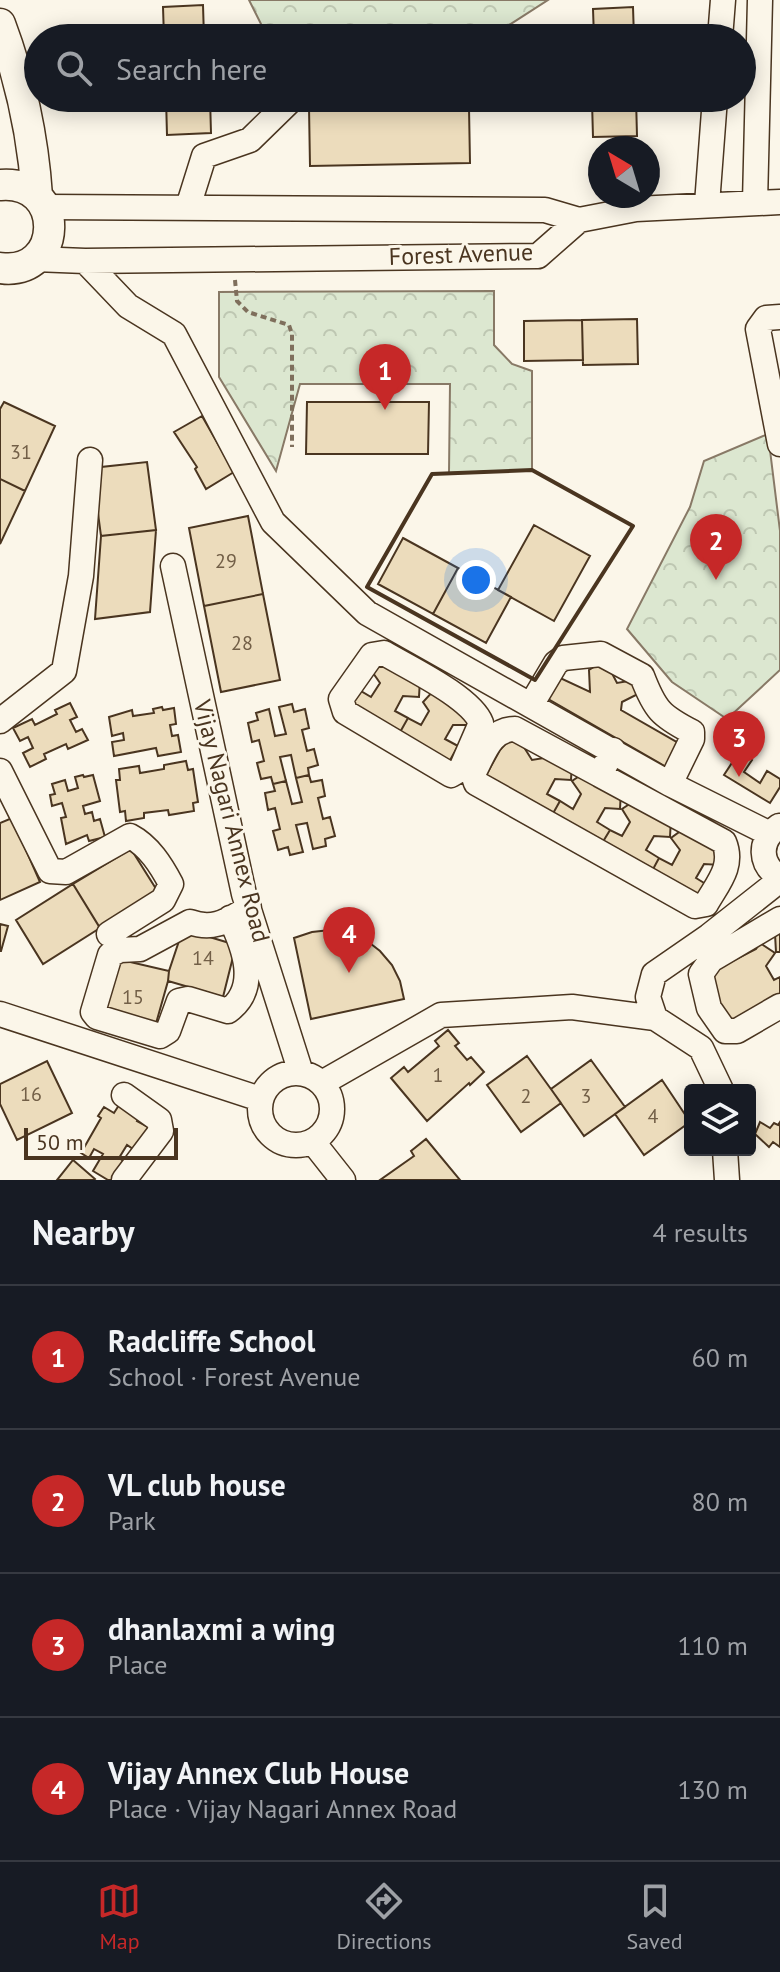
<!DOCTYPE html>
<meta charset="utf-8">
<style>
body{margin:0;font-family:"PT Sans",sans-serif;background:#242831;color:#f1f3f6}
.controls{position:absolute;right:24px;bottom:24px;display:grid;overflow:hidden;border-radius:8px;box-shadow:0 4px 20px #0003}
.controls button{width:72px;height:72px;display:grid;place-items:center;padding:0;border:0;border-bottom:2px solid #363941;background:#171b24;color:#f1f3f6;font:40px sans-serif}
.compass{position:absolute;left:588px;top:136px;width:72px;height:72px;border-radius:50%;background:#171b24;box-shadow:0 4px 20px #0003;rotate:322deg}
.scale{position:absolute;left:24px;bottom:20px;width:154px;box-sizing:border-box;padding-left:8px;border:4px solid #4a3520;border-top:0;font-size:22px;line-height:28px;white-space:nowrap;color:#4a3520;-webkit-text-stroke:6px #fbf6e9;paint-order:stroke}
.you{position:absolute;left:476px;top:580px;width:28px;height:28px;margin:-20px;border:6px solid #fff;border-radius:50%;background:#1a73e8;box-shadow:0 0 0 12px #1a73e833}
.badge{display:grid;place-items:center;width:52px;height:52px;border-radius:50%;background:#c62828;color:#fff;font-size:26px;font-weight:700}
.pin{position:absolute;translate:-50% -66px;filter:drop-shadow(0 2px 4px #0008)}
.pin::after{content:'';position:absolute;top:42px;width:28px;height:24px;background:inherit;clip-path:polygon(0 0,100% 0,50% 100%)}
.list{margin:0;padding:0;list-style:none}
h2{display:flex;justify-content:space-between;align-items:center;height:104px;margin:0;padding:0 32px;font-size:34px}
h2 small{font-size:26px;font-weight:400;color:#9ea1a6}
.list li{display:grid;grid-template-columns:52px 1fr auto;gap:24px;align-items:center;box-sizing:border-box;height:144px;padding:0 32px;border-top:2px solid #363941}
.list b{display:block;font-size:30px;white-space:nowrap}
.list p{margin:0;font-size:26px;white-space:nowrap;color:#9ea1a6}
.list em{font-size:26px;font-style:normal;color:#9ea1a6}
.icon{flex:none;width:44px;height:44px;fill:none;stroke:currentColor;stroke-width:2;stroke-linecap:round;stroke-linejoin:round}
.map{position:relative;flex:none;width:780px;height:1180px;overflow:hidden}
.search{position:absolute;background:#171b24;box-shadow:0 4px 20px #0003;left:24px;right:24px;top:24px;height:88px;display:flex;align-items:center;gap:20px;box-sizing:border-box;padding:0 28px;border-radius:44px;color:#9ea1a6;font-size:30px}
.sheet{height:680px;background:#171b24}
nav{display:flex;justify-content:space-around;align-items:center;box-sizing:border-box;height:112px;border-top:2px solid #363941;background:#171b24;font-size:22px;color:#9ea1a6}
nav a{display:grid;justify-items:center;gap:4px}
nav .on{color:#c62828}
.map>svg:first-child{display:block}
.forest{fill:url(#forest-crowns);stroke:#887966;stroke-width:2}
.building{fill:#ecdcbc;stroke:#4a3520;stroke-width:2}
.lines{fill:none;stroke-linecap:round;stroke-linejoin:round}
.minor-casing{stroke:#4a3520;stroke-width:27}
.major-casing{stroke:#4a3520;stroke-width:33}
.path{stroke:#7f6f5c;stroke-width:4;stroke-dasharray:6 4;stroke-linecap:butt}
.minor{stroke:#fbf6e9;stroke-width:24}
.major{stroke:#fbf6e9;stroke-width:30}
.wall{stroke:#4a3520;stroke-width:4}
.labels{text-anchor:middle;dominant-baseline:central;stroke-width:6;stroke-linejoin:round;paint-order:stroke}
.number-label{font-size:20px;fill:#725f47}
.street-label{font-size:24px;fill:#4a3520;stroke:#fbf6e9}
</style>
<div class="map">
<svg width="780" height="1180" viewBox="0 0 780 1180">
<defs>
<pattern id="forest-crowns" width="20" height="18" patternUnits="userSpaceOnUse" patternTransform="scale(2)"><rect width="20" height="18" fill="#dce7d0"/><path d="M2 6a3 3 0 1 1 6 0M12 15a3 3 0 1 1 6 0" fill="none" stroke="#bec7b2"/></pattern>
</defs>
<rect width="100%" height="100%" fill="#fbf6e9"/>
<path class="forest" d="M249 0H548L489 38H272L263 28Z
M494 291V345L512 364 532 371V470L449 473 450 384H300L276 471 219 377V292Z
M768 434 780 531V670L727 719 672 682 627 629 690 507 704 461Z"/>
<path class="building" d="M203 5 204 38H164L163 7Z
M633 7 634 38H594L593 9Z
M166 98H210L211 133 167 135Z
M541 98H636L637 136 593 137 592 101 541 102Z
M420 100V109L469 108 470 163 310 166 309 107 364 106V101Z
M637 319 638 364 583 365 582 320Z
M582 320 583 360 524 361V321Z
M4 402 55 426 25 491 0 479V409Z
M307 402H429L428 454H306Z
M202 416 234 472 206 489 195 469 197 467 174 432Z
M147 462 156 530 101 536 92 468Z
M0 479 25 491 0 544Z
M248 516 263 594 204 606 189 528Z
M534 525 590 556 554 621 498 590Z
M156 530 150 612 95 619 101 536Z
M403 538 458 568 433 614 378 584Z
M458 568 511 597 486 643 433 614Z
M263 594 280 680 221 692 204 606Z
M386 660 420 679 419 697 403 696 395 711 408 718 399 734 350 706 359 690 371 697 380 683 371 670Z
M605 660 617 683 641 679 642 692 622 702 621 710 680 744 668 768 543 696 556 676 590 692 589 670Z
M436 688 470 707 469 725H453L445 739 458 746 449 762 399 734 408 718 421 725 429 711 423 702Z
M70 703 77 717 70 720 76 732 82 729 88 740 68 749 66 744 44 754 46 759 30 767 23 753 33 748 28 737 20 741 13 728 32 719 35 725 57 714 55 710Z
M292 704 294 712 305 709 309 728 302 730 307 751 314 749 318 765 308 768 309 775 296 778 291 755 280 757 286 781 273 784 271 777 261 779 257 763 264 761 259 740 252 742 248 723 258 720 256 713 269 709 275 736 286 734 279 707Z
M162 707 163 710 174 708 176 724 170 725 172 736 178 735 181 752 158 756 156 748 114 756 112 742 124 740 123 733 112 736 109 717 132 710 133 716 154 713 153 709Z
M515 733 532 760 556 756 572 762 571 780 555 779 547 794 560 801 551 817 484 779 500 750Z
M739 752 752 760 744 772 760 783 767 771 780 779V787L770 803 724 775Z
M186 761 188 770 193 769 198 802 193 803 194 811 169 815 168 810 144 813V818L126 821 125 811 120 812 116 780H120L119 769 139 766 140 773 164 769V765Z
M587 771 621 790 620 809 605 808 597 822 610 830 601 845 551 817 560 801 573 809 581 794 572 781Z
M83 775 84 777 93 775 100 801 83 806 85 814 92 812 94 821 100 819 105 837 89 841 87 835 66 844 61 818 66 817 62 803 52 806 50 795 55 794 52 784 65 780 68 791 78 788 75 777Z
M309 775 311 782 322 780 325 796 318 798 323 819 330 817 335 836 325 839 326 846 313 849 307 823 296 825 303 852 290 855 288 847 278 850 273 831 280 829 275 808 268 810 265 793 275 791 273 784 286 781 292 804 302 802 296 778Z
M637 799 671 818 670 837 654 836 646 850 659 858 651 873 601 845 610 830 622 836 630 822 622 809Z
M12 818 40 882 0 900V823Z
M686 827 721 847 720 865 704 864 696 878 709 886 700 901 651 873 659 858 672 865 680 850 671 838Z
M131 849 158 892 100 928 73 884Z
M73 884 100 928 43 964 16 920Z
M0 924 8 926 1 951H0Z
M183 929 236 945 223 997 168 981 169 971Z
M330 930 349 933 366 940 380 951 392 965 400 981 404 999 311 1019 294 938 312 932Z
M780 933V952H776L775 934Z
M760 943 775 953 766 966 774 980 780 977V997L729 1024 711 994V972L756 949Z
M113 958 169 971 168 981 155 1027 98 1012Z
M448 1030 459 1043 455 1046 467 1060 471 1057 484 1072 470 1085 469 1083 427 1121 391 1078 404 1067 408 1072 439 1046 435 1041Z
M527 1056 561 1103 521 1132 487 1085Z
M591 1060 625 1107 584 1136 551 1089Z
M47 1061 72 1113 17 1140 0 1104V1084Z
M662 1080 690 1122 644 1155 615 1114Z
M119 1105 139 1117 137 1121 150 1128 136 1151 127 1145 119 1158 125 1162 115 1180H108L93 1171 103 1154 94 1149 89 1158 81 1153 101 1118 98 1116 104 1107 114 1113Z
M760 1122 770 1128 774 1123 778 1125 780 1122V1147L773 1142 769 1147 755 1134Z
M426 1139 460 1180H380L414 1156 411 1151Z
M73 1160 95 1179 94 1180H57Z"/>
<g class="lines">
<defs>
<path id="minor" d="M720 38 723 0
M755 202 760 0
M707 204 715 98
M45 207 545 210 579 220 636 209 780 202
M188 207 204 156 250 140 293 98
M35 259 85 261 538 256 579 220
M85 261 128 306 174 334 273 522 367 613 670 784 768 833
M780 317 766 318 758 329 780 444
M173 566 244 894 301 1073
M384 653C409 668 471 697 481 723L461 769 451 775 345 712 341 699 372 655Z
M531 705 556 663 563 658 601 654 642 676C655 710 661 716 692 732V739L670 784
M0 721 64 671 81 576 90 460
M0 771 50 871 66 872 130 836C149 846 161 865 171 884L163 900 109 934
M600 775 724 842C734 866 718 883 706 904L695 906 476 783 473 774C484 754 490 729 515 729L600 775 613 750
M779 826C758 841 759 864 780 878
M230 918C244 947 260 988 228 1011L188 999 179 1001 168 1031 160 1036 97 1017 93 1012 110 955 120 950 140 949 190 922C214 931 228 920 249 908
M780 919 711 960 701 974 709 1008 725 1031H737L780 1006
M0 1014 260 1099
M655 1018 648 997 654 974 709 936 780 880
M260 1109a36 36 0 1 1 72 0a36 36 0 1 1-72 0Z
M322 1083 441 1015 572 1007 655 1018 701 1048 721 1090
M124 1095 159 1120 161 1131 124 1180
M313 1142 343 1180
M725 1150 727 1180"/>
<path id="major" d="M0 24C21 80 33 136 37 196
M0 185C67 179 64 277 0 268"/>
</defs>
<use href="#minor" class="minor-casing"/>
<use href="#major" class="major-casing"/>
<path class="path" d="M235 280 237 301 248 312 289 325 292 334V447"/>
<use href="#minor" class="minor"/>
<use href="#major" class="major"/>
<path class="wall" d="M532 470 633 526 535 680 367 587 432 474Z"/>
</g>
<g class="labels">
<g class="number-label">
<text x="21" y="452">31</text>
<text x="226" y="561">29</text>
<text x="242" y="643">28</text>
<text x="203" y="958">14</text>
<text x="133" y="997">15</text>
<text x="438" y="1075">1</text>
<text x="31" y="1094">16</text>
<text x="526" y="1096">2</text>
<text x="586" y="1096">3</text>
<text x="653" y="1116">4</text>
</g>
<g class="street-label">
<text transform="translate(461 254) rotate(-2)">Forest Avenue</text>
<text transform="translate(232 821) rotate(76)">Vijay Nagari Annex Road</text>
</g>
</g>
</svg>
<div class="controls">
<button><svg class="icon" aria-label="layers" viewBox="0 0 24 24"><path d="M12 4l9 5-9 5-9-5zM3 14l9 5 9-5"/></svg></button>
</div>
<svg class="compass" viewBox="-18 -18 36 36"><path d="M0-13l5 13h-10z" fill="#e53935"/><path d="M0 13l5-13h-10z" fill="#9ea1a6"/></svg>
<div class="scale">50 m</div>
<div class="you"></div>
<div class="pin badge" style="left:385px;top:410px">1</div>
<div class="pin badge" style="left:716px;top:580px">2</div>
<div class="pin badge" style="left:739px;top:777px">3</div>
<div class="pin badge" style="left:349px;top:973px">4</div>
<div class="search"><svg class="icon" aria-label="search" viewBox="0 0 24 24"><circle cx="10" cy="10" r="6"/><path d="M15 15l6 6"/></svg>Search here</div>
</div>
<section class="sheet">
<h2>Nearby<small>4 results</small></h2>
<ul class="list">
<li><span class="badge">1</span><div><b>Radcliffe School</b><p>School · Forest Avenue</p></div><em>60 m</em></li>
<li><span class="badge">2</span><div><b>VL club house</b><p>Park</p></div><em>80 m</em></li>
<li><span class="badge">3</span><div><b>dhanlaxmi a wing</b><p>Place</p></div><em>110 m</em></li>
<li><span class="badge">4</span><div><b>Vijay Annex Club House</b><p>Place · Vijay Nagari Annex Road</p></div><em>130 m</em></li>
</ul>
</section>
<nav>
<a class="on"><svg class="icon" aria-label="map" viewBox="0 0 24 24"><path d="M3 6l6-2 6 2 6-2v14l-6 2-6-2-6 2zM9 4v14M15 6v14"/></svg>Map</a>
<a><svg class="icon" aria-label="directions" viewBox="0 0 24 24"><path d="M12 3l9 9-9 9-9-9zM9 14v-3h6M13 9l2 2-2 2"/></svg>Directions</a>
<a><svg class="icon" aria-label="saved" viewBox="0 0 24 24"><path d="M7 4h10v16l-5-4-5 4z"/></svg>Saved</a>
</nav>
